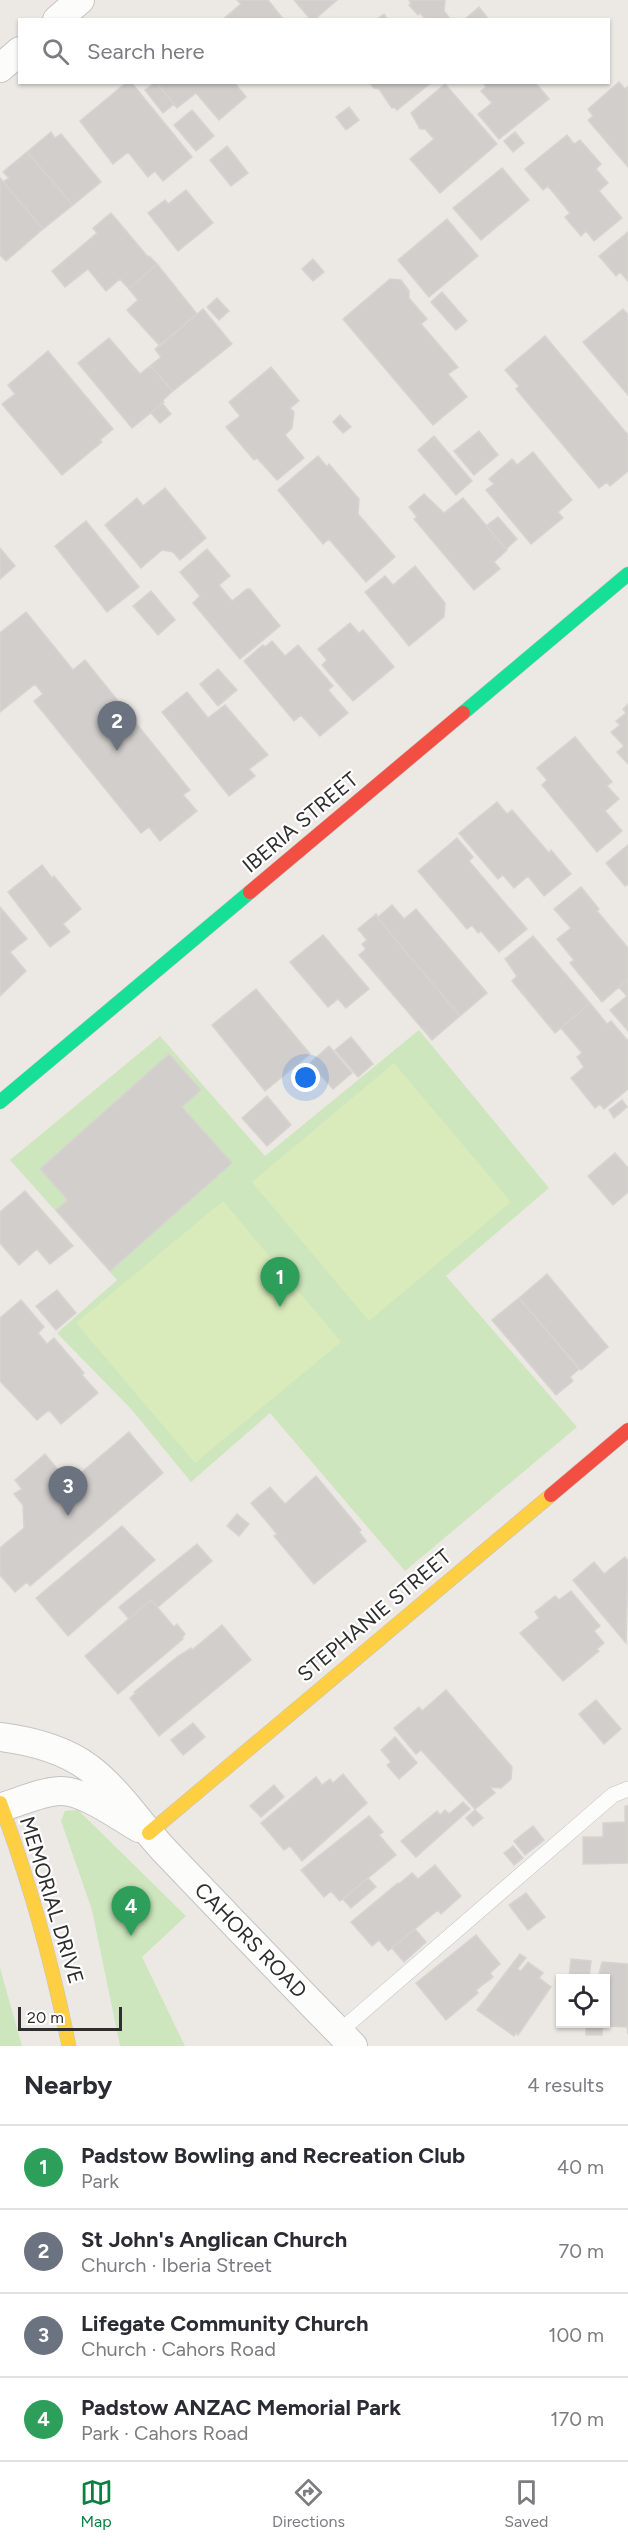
<!DOCTYPE html>
<meta charset="utf-8">
<style>
body{margin:0;font-family:Figtree,sans-serif;background:#f7f7f7;color:#2b2b33}
.controls{position:absolute;right:18px;bottom:18px;display:grid;overflow:hidden;border-radius:0px;box-shadow:0 2px 4px #0004}
.controls button{width:54px;height:54px;display:grid;place-items:center;padding:0;border:0;border-bottom:2px solid #e1e1e2;background:#fff;color:#2b2b33;font:30px sans-serif}
.scale{position:absolute;left:18px;bottom:15px;width:104px;box-sizing:border-box;padding-left:6px;border:3px solid #2e2e2e;border-top:0;font-size:16px;line-height:21px;white-space:nowrap;color:#2e2e2e;-webkit-text-stroke:4px #fff;paint-order:stroke}
.you{position:absolute;left:306px;top:1078px;width:21px;height:21px;margin:-15px;border:4px solid #fff;border-radius:50%;background:#1a73e8;box-shadow:0 0 0 9px #1a73e833}
.badge{display:grid;place-items:center;width:39px;height:39px;border-radius:50%;background:#0b8043;color:#fff;font-size:20px;font-weight:700}
.pin{position:absolute;translate:-50% -50px;filter:drop-shadow(0 2px 3px #0008)}
.pin::after{content:'';position:absolute;top:32px;width:21px;height:18px;background:inherit;clip-path:polygon(0 0,100% 0,50% 100%)}
.list{margin:0;padding:0;list-style:none}
h2{display:flex;justify-content:space-between;align-items:center;height:78px;margin:0;padding:0 24px;font-size:26px}
h2 small{font-size:20px;font-weight:400;color:#7c7c81}
.list li{display:grid;grid-template-columns:39px 1fr auto;gap:18px;align-items:center;box-sizing:border-box;height:84px;padding:0 24px;border-top:2px solid #e1e1e2}
.list b{display:block;font-size:22px;white-space:nowrap}
.list p{margin:0;font-size:20px;white-space:nowrap;color:#7c7c81}
.list em{font-size:20px;font-style:normal;color:#7c7c81}
.icon{flex:none;width:33px;height:33px;fill:none;stroke:currentColor;stroke-width:2;stroke-linecap:round;stroke-linejoin:round}
.map{position:relative;flex:none;width:628px;height:2046px;overflow:hidden}
.search{position:absolute;background:#fff;box-shadow:0 2px 4px #0004;left:18px;right:18px;top:18px;height:66px;display:flex;align-items:center;gap:15px;box-sizing:border-box;padding:0 21px;border-radius:0px;color:#7c7c81;font-size:22px}
.sheet{height:414px;background:#fff}
nav{display:flex;justify-content:space-around;align-items:center;box-sizing:border-box;height:84px;border-top:2px solid #e1e1e2;background:#fff;font-size:16px;color:#7c7c81}
nav a{display:grid;justify-items:center;gap:3px}
nav .on{color:#0b8043}
.map>svg:first-child{display:block}
.green{fill:#cee6be}
.pitch{fill:#d9eabb}
.building{fill:#d1cecb;stroke:#d7d4d0;stroke-width:1.5}
.lines{fill:none;stroke-linecap:round;stroke-linejoin:round}
.lane-casing{stroke:#c5c4c5;stroke-width:16}
.street-casing{stroke:#c5c4c5;stroke-width:30}
.fast-casing{stroke:#c5c4c5;stroke-width:15}
.slow-casing{stroke:#c5c4c5;stroke-width:15}
.jam-casing{stroke:#c5c4c5;stroke-width:15}
.lane{stroke:#fcfcfb;stroke-width:15}
.street{stroke:#fcfcfb;stroke-width:28}
.fast{stroke:#16e098;stroke-width:14}
.slow{stroke:#ffcf43;stroke-width:14}
.jam{stroke:#f24e42;stroke-width:14}
.labels{text-anchor:middle;dominant-baseline:central;stroke-width:4.5;stroke-linejoin:round;paint-order:stroke}
.street-label{font-size:21px;fill:#2e2e2e;stroke:#fff}
</style>
<div class="map">
<svg width="628" height="2046" viewBox="0 0 628 2046">
<rect width="100%" height="100%" fill="#ece8e4"/>
<path class="green" d="M419 1030 549 1188 446 1276 577 1427 405 1571 270 1413 191 1482 132 1410 57 1333 117 1280 10 1160 160 1036 265 1156Z
M78 1810 186 1916 142 1957 185 2046H120L92 1910 61 1821 65 1811Z
M0 1968 22 2046H0Z"/>
<path class="pitch" d="M394 1063 511 1202 369 1321 252 1182Z
M223 1201 341 1342 195 1463 76 1323Z"/>
<path class="building" d="M237 0H268L284 20H222L241 4Z
M294 0H337L314 20H311Z
M409 0H445L444 11 451 20H426L420 13 418 15 409 5 411 3Z
M479 7 489 20H464Z
M384 14 388 20H376Z
M127 82H131L192 157 163 181 155 171 148 177 128 152 113 164 80 121Z
M156 82 174 104 163 113 145 90Z
M156 82H234L246 97 219 120 196 93 177 108Z
M369 82H432L397 110 394 107 392 108 379 89 374 88Z
M483 82H535L549 99 499 139 478 114 492 103 481 91 486 87Z
M619 82 625 89 628 86V167L588 120 593 116 588 109Z
M445 84 497 144 440 193 410 159 434 139 425 129H420L411 113Z
M349 107 359 120 346 130 336 117Z
M192 110 214 136 196 151 174 125Z
M51 132 55 138 61 134 101 182 73 205 27 152Z
M515 132 524 143 513 152 504 141Z
M567 135 574 144 580 140 601 164 596 169 608 183 599 191 622 218 594 241 586 231 581 236 565 217 570 213 548 186 543 190 525 169Z
M227 146 248 173 231 186 210 160Z
M27 152 73 205 43 229 3 182 9 178 3 172Z
M502 168 529 200 481 240 453 208Z
M0 178 43 229 6 261 0 255Z
M186 190 213 223 178 251 148 213 165 200 168 204Z
M111 213 148 257 149 256 157 264 129 289 120 279 106 291 88 269 65 287 52 271 97 233 93 228Z
M447 219 478 256 429 297 398 260Z
M628 232V281L620 272 616 276 599 256Z
M313 259 324 272 313 281 302 269Z
M157 264 197 314 160 346 127 310 138 300 129 289Z
M390 279 401 280 409 291V298L427 319 421 324 458 367 448 374 467 397 433 425 343 319Z
M442 292 467 321 456 330 431 302Z
M217 298 229 311 219 320 207 307Z
M203 309 232 344 173 391 150 366 161 357 155 349Z
M623 309 628 315V395L583 342Z
M545 336 628 435V471L610 486 607 482 599 488 516 389 519 386 505 370Z
M109 338 140 374 150 366 173 391 163 400 164 402 132 428 78 363Z
M48 351 113 429 100 440 102 442 62 475 2 404 15 394 8 385Z
M271 367 299 401 290 408 294 412 292 428 285 435 304 458 277 480 257 458 254 460 226 427 240 416 229 402Z
M162 403 171 414 160 423 151 413Z
M340 415 351 427 343 433 333 422Z
M479 431 498 455 474 475 454 451Z
M434 436 472 481 456 495 418 450Z
M533 452 572 500 558 512 563 518 531 544 486 490 494 484 489 479 512 459 517 465Z
M318 456 327 467 329 464 359 499 358 514 395 557 366 582 329 539 323 544 278 490Z
M165 488 206 538 180 560 173 552 162 550 141 568 105 525 137 498 143 506Z
M424 494 444 513 463 498 507 550 494 562 500 569 474 590 414 519 417 517 409 507Z
M498 517 517 539 506 549 486 526Z
M86 521 139 587 107 612 55 546Z
M0 548 15 566 0 579Z
M207 549 230 576 219 585 232 601 247 589H250L280 626 240 659 193 603 200 596 180 572Z
M415 566 445 603 444 617 409 646 365 592 385 576 393 585Z
M151 591 175 620 158 635 133 606Z
M26 612 73 670 85 660 190 790 183 795 197 811 160 841 149 827 141 833 34 701 43 694 35 684 0 712V633Z
M350 623 359 633 363 630 394 667 353 701 322 665 327 660 318 649Z
M272 641 285 656 298 645 333 686 328 690 348 713 320 736 301 715 294 721 244 661 263 645 265 647Z
M218 669 237 690 218 706 200 684Z
M187 692 208 718 225 705 268 755 249 769 255 776 229 796 162 712Z
M628 704V764L617 752 624 746 611 732 620 725 616 721 626 713 623 709Z
M575 737 612 782 607 786 619 799 605 811 622 831 597 852 542 785 547 780 537 768Z
M497 802 507 814 512 810 549 853 551 850 571 874 544 896 528 876 514 888 503 875 498 879 459 833Z
M457 838 473 857 469 861 527 929 499 952 481 931 478 933 472 925 467 929 418 871Z
M628 845V884L625 886 606 863Z
M42 865 52 878 54 876 81 909 63 924 70 932 50 947 8 892Z
M581 887 599 909 597 911 628 948V979L602 1002 570 963 574 960 557 939 571 928 554 909Z
M392 905 404 919 416 909 487 993 460 1016 375 915 376 914 378 917Z
M0 907 27 939 10 952 26 971 0 996Z
M375 915 460 1016 432 1040 359 955 366 949 362 944 367 940 358 929Z
M323 935 369 989 346 1008 338 999 328 1007 290 962Z
M533 936 590 1003 555 1033 512 981 517 976 505 959Z
M628 979V1031L610 1010 627 996 619 987Z
M256 989 310 1054 265 1091 212 1025Z
M590 1003 607 1024 611 1021 628 1041V1089L604 1109 600 1104 595 1108 571 1078 584 1067 577 1057 582 1053 561 1028Z
M351 1037 373 1064 358 1077 335 1050Z
M329 1046 352 1073 333 1089 310 1063Z
M169 1054 201 1090 182 1107 232 1163 110 1271 56 1210 68 1200 40 1169Z
M267 1096 291 1125 267 1146 242 1118Z
M622 1100 627 1107 614 1118 609 1110Z
M615 1153 628 1168V1192L613 1205 588 1176Z
M25 1191 73 1246 50 1264 37 1249 19 1265 0 1243V1212Z
M547 1274 608 1347 581 1370 519 1298Z
M57 1290 76 1313 56 1330 36 1306Z
M519 1298 579 1369 570 1377 573 1381 556 1395 492 1320Z
M21 1300 44 1327 38 1333 47 1344 54 1338 84 1373 82 1375 98 1393 61 1424 49 1410 37 1420 0 1381V1318Z
M129 1432 163 1473 30 1586 27 1582 15 1592 0 1575V1548L24 1528 23 1505 14 1494 22 1489 15 1480 45 1454 69 1483Z
M316 1476 361 1530 359 1532 366 1541 314 1584 274 1536 277 1534 251 1503 270 1487 285 1504Z
M237 1514 249 1524 239 1536 227 1526Z
M122 1526 155 1560 68 1636 36 1598Z
M197 1544 212 1561 158 1607 151 1600 129 1619 119 1607Z
M625 1557 628 1561 626 1643 573 1580 594 1562 604 1574Z
M571 1591 600 1626 594 1631 604 1643 597 1649 599 1651 563 1681 520 1633 539 1618 535 1612 555 1596 559 1600Z
M151 1600 174 1627 177 1624 185 1634 182 1638 183 1639 118 1694 85 1656Z
M222 1625 251 1660 159 1736 130 1698 136 1693 134 1692 177 1657 191 1648 192 1650Z
M446 1690 512 1767 511 1779 501 1788 490 1787 495 1793 475 1809 421 1750 416 1754 394 1728 419 1707 422 1711Z
M596 1700 621 1729 604 1744 579 1714Z
M193 1723 205 1737 183 1755 171 1740Z
M395 1737 417 1763 399 1779 387 1765 391 1762 381 1750Z
M343 1774 367 1803 302 1861 290 1846 284 1850 261 1823 316 1777 322 1785 330 1779 333 1783Z
M274 1785 284 1797 261 1817 250 1806Z
M463 1802 470 1809 416 1857 401 1841 437 1811 440 1815 445 1810 449 1814Z
M625 1806H628V1863L583 1864V1837H603V1823L625 1822Z
M475 1810 483 1818 473 1826 466 1818Z
M369 1816 383 1832 379 1835 396 1855 340 1901 331 1891 324 1897 301 1870Z
M533 1826 544 1840 525 1855 514 1841Z
M513 1846 523 1858 514 1865 504 1853Z
M435 1865 461 1896 441 1914 438 1910 388 1951 379 1940 372 1946 351 1922 398 1883 399 1884 412 1873 418 1879Z
M368 1878 376 1887 351 1908 343 1899Z
M526 1893 545 1917 528 1930 509 1905Z
M415 1929 426 1942 404 1962 392 1948Z
M476 1935 500 1964 490 1973 493 1977 476 1990 478 1993 446 2020 416 1983Z
M520 1954 526 1958 517 1969 521 1971 528 1962 543 1973 539 1978 551 1987 518 2035 516 2033 514 2036 477 2010Z
M571 1959 591 1961 589 1978H569Z
M602 1962 628 1964V2034L627 2027 603 2026 606 2024V1978H598Z
M586 2024H603L602 2035H586Z"/>
<g class="lines">
<defs>
<path id="lane" d="M339 2032 613 1795 628 1789"/>
<path id="street" d="M57 20 80 0
M0 68 20 51
M0 1737C32 1741 63 1749 89 1768 119 1791 138 1822 163 1849 226 1915 289 1981 353 2046
M2 1807C20 1802 40 1792 60 1791 83 1790 118 1816 139 1828"/>
<path id="fast" d="M463 713 628 574
M0 1102 250 892"/>
<path id="slow" d="M0 1803C30 1882 52 1963 69 2046
M149 1833 551 1495"/>
<path id="jam" d="M250 892 463 713
M551 1495 628 1430"/>
</defs>
<use href="#lane" class="lane-casing"/>
<use href="#street" class="street-casing"/>
<use href="#fast" class="fast-casing"/>
<use href="#slow" class="slow-casing"/>
<use href="#jam" class="jam-casing"/>
<use href="#lane" class="lane"/>
<use href="#street" class="street"/>
<use href="#fast" class="fast"/>
<use href="#slow" class="slow"/>
<use href="#jam" class="jam"/>
</g>
<g class="labels">
<g class="street-label">
<text transform="translate(300 822) rotate(-40)">IBERIA STREET</text>
<text transform="translate(374 1615) rotate(-40)">STEPHANIE STREET</text>
<text transform="translate(52 1900) rotate(73)">MEMORIAL DRIVE</text>
<text transform="translate(251 1940) rotate(46)">CAHORS ROAD</text>
</g>
</g>
</svg>
<div class="controls">
<button><svg class="icon" aria-label="locate" viewBox="0 0 24 24"><circle cx="12" cy="12" r="6"/><path d="M12 2v4M12 18v4M2 12h4M18 12h4"/></svg></button>
</div>
<div class="scale">20 m</div>
<div class="you"></div>
<div class="pin badge" style="left:280px;top:1307px;background:#2e9e5b">1</div>
<div class="pin badge" style="left:117px;top:751px;background:#6b7280">2</div>
<div class="pin badge" style="left:68px;top:1516px;background:#6b7280">3</div>
<div class="pin badge" style="left:131px;top:1936px;background:#2e9e5b">4</div>
<div class="search"><svg class="icon" aria-label="search" viewBox="0 0 24 24"><circle cx="10" cy="10" r="6"/><path d="M15 15l6 6"/></svg>Search here</div>
</div>
<section class="sheet">
<h2>Nearby<small>4 results</small></h2>
<ul class="list">
<li><span class="badge" style="background:#2e9e5b">1</span><div><b>Padstow Bowling and Recreation Club</b><p>Park</p></div><em>40 m</em></li>
<li><span class="badge" style="background:#6b7280">2</span><div><b>St John's Anglican Church</b><p>Church · Iberia Street</p></div><em>70 m</em></li>
<li><span class="badge" style="background:#6b7280">3</span><div><b>Lifegate Community Church</b><p>Church · Cahors Road</p></div><em>100 m</em></li>
<li><span class="badge" style="background:#2e9e5b">4</span><div><b>Padstow ANZAC Memorial Park</b><p>Park · Cahors Road</p></div><em>170 m</em></li>
</ul>
</section>
<nav>
<a class="on"><svg class="icon" aria-label="map" viewBox="0 0 24 24"><path d="M3 6l6-2 6 2 6-2v14l-6 2-6-2-6 2zM9 4v14M15 6v14"/></svg>Map</a>
<a><svg class="icon" aria-label="directions" viewBox="0 0 24 24"><path d="M12 3l9 9-9 9-9-9zM9 14v-3h6M13 9l2 2-2 2"/></svg>Directions</a>
<a><svg class="icon" aria-label="saved" viewBox="0 0 24 24"><path d="M7 4h10v16l-5-4-5 4z"/></svg>Saved</a>
</nav>
